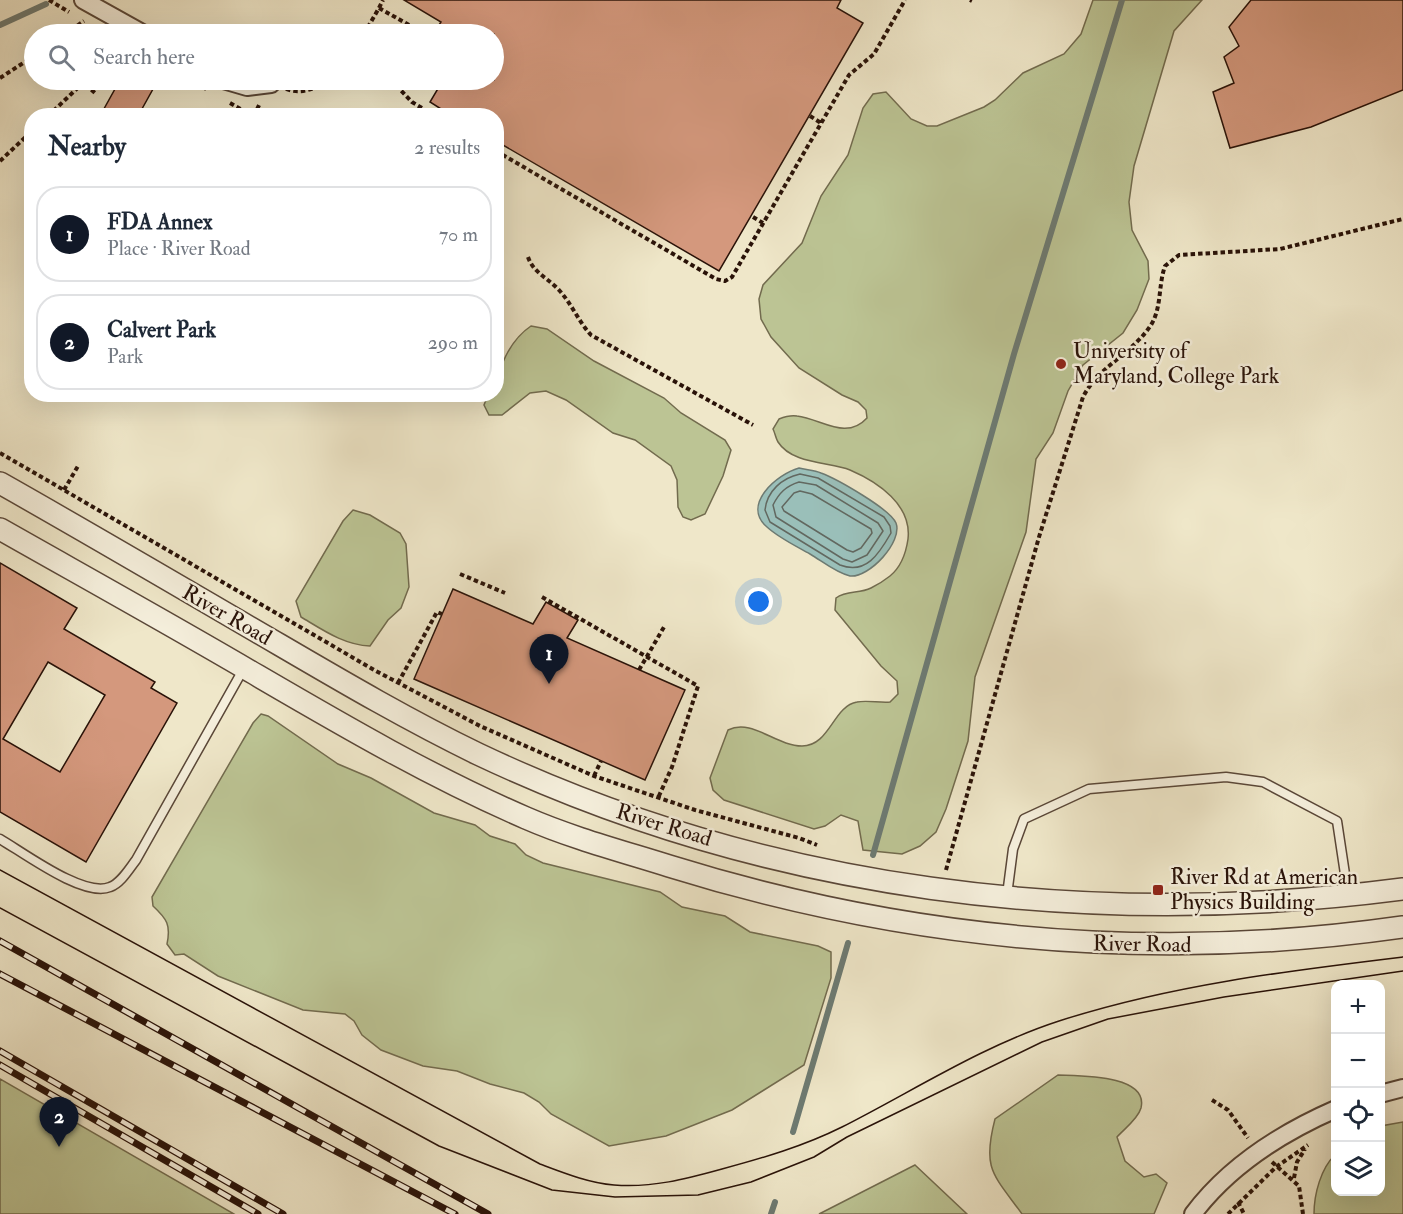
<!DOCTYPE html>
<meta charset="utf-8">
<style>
body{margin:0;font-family:"IM FELL Double Pica",serif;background:#f2f2f3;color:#1f2937}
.controls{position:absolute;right:18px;bottom:18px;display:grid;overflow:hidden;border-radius:12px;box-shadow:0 6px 24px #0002}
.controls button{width:54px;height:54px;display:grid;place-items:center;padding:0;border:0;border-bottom:2px solid #e0e1e3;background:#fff;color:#1f2937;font:30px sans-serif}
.you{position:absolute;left:759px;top:602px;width:21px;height:21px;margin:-15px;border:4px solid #fff;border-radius:50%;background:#1a73e8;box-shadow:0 0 0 9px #1a73e833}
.badge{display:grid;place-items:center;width:39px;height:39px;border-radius:50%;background:#111827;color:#fff;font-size:20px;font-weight:700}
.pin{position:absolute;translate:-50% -50px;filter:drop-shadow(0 2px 3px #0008)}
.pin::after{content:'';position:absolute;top:32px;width:21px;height:18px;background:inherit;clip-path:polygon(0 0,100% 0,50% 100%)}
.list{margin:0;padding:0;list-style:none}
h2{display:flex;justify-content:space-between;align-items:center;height:78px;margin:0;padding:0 24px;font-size:26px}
h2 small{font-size:20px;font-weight:400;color:#747a83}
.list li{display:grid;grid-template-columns:39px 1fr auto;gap:18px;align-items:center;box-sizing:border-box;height:96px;margin:0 12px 12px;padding:0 12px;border:2px solid #e0e1e3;border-radius:24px}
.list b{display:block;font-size:22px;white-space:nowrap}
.list p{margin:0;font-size:20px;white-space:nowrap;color:#747a83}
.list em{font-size:20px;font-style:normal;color:#747a83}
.icon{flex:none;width:33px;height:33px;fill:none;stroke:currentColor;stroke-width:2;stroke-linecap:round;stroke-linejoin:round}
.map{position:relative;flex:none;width:1403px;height:1214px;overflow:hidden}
.search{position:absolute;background:#fff;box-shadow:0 6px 24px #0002;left:24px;top:24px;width:480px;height:66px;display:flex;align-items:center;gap:15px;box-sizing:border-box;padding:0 21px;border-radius:33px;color:#747a83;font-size:22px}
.panel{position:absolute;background:#fff;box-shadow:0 6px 24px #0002;left:24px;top:108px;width:480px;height:294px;border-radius:24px}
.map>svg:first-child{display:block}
.green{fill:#bcc494;stroke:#726b4e;stroke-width:1.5}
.water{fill:#9abfb9;stroke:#6d7a72;stroke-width:1.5}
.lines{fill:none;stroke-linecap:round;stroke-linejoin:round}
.shore{stroke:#626860;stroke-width:1.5}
.stream{stroke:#6d7a72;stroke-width:6}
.building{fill:#d4987d;stroke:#291208;stroke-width:1.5;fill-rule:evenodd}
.service-casing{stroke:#5a4738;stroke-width:11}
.minor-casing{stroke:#5a4738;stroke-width:20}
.tertiary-casing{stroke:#5a4738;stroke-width:24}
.path{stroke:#291208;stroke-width:4;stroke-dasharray:4.5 3;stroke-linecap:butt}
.service{stroke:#f5efdc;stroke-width:8}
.minor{stroke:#f5efdc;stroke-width:16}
.tertiary{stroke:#f5efdc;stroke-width:21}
.tram{stroke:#291208;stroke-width:1.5}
.rail-casing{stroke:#291208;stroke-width:7}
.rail{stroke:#f5efdc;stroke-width:4.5;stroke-dasharray:14;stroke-linecap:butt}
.poi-dot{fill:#8f2418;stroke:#f5efdc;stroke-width:2}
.labels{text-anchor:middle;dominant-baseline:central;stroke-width:5;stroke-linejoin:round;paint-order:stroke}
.poi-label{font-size:22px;fill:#291208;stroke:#f5efdc;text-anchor:start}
.street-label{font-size:22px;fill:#291208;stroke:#f5efdc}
</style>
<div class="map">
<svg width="1403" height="1214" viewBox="0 0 1403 1214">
<rect width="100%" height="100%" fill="#efe7c9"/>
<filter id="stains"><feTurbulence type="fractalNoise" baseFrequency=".00333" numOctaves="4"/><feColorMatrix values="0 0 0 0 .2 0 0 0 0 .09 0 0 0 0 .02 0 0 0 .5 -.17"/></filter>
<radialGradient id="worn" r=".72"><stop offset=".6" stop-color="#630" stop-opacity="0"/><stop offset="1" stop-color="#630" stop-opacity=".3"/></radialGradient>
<path class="green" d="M1093 0H1202L1174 31 1134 166 1129 202 1132 230 1148 261 1149 279 1137 310 1123 333 1083 365 1068 391 1053 433 1036 459 1026 532 975 677 968 741 946 809 936 832 920 846 902 854 863 850 858 821 841 815 825 826 814 829 724 800 713 790 710 778 728 730C752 718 776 746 802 746 830 746 833 706 857 702 867 700 880 703 890 702L898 694 897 681 881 666 835 610 836 598C847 590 859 594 871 588 877 585 885 580 890 576 901 567 906 553 908 539 912 505 878 482 850 470 829 462 792 464 778 442 776 439 775 433 773 429L779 419C784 417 791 415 797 416 822 419 846 441 867 418L866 410 858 402 842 395 799 368 771 337 761 319 759 299 763 285 802 243 821 196 848 155 863 108 873 94 886 92 911 119 927 126H937L984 107 995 100 1023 73 1064 54 1081 34Z
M531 326 547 329 594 361 664 398 681 413 725 440 731 450 723 476 705 514 691 520 683 517 678 507 677 480 671 466 635 440 613 433 566 400 546 391 530 393 502 415H489L484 405 488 395 496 394C496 370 510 340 531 326Z
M353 510 370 515 400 533 406 544 409 587 401 608 388 620 370 646C344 645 323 630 301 617L296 601 343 521Z
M261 714 268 716 338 764 371 778 434 813 475 825 490 836 515 844 526 855 543 863 660 892 682 907 725 916 750 932 818 946 831 952V978L804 1065 732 1110 666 1136 609 1146 551 1114 539 1102 524 1093 490 1084 457 1071 423 1066 381 1050 362 1035 354 1021 345 1014 303 1010 218 976 184 954 175 955 167 944C171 925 167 919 153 906L152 897 253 723Z
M1058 1075C1078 1076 1149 1074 1141 1108 1138 1119 1124 1129 1117 1137L1125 1161 1144 1177 1156 1174 1167 1183 1154 1214H1022C993 1174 982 1169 995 1119Z
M0 1079 234 1214H0Z
M1403 1122V1214H1314C1314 1194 1321 1168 1335 1155L1336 1192H1380L1381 1126Z
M915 1165 967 1214H819L823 1212Z"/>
<path class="water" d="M799 468C806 470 814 470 821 473 837 479 890 509 896 523 903 542 869 578 850 576 836 573 822 561 810 554 796 546 779 538 767 527 741 505 777 474 799 468Z"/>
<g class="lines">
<path class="shore" d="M800 474 818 478 884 517 890 526 891 533C879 554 866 575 840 565L770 522 765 510C767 491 782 478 800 474Z
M799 482 816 485 878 523 883 531 867 555 852 562 843 559 776 517 773 505C779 493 786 486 799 482Z
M800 491 812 494 871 529 872 533 861 548 853 552 847 550 784 511 782 507 794 493Z"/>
<path class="stream" d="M0 25 46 4
M873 855 1014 354 1122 0
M793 1132 848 943
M771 1214 775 1202"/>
</g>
<path class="building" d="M404 0H841L837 8 863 23 719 271 496 141V116H452L430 102 443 80H494V34H433L441 22Z
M1251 0H1403V90L1311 127 1230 148 1213 92 1234 83 1224 57 1239 46 1229 27Z
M120 80H158L138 116H100Z
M0 563 77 608 64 629 155 682 151 688 177 703 86 862 0 812ZM48 662 105 695 60 772 3 739Z
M453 589 533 624 546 602 578 620 567 638 685 690 645 780 414 679Z"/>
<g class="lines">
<defs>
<path id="service" d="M0 839C24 853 84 898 110 887 121 883 129 869 136 860L244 668
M1007 895 1013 849 1024 819 1089 789 1226 777 1263 782 1337 821 1348 894"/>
<path id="minor" d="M83 0 144 34
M223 80 247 87 271 84
M1380 1094 1403 1088
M1193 1214C1229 1166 1281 1133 1336 1109"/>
<path id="tertiary" d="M0 483C94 536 187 591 280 645 345 683 410 721 478 754 767 891 1088 930 1403 889
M0 529C83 576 166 622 248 670 339 723 429 776 526 818 572 838 621 851 669 866 910 941 1152 963 1403 927"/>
</defs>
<use href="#service" class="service-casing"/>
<use href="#minor" class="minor-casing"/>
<use href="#tertiary" class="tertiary-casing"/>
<path class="path" d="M49 0 69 12
M970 0 972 1
M379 8 383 0
M65 34 84 21
M364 34 379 8 425 34
M0 78 34 56
M80 80 95 93
M189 80 208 90
M391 80 412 102 435 116
M286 89C302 95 316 88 330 80
M230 103 253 116
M48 116 86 80
M254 116 260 103
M810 116 821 123
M496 151 716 279 725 281 732 277 849 75 874 54 905 0
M0 161 32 131
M753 217 763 223
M528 257C533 272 546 277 557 288 571 302 578 321 591 335L753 425
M0 453 376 671 480 726 594 776 695 810 799 838 817 845
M64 490 78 466
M460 574 505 593
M542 597 698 686 672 767 658 798
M639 670 664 627
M398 683 437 612 442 614
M594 776 601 761
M946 870 1039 537 1083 397C1098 367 1133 353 1151 325 1162 307 1158 286 1165 266L1179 255 1280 249 1403 219
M1212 1100 1228 1110 1248 1138
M1272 1162 1299 1186 1303 1214
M1294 1178 1297 1162 1305 1149
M1238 1202 1244 1214
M1228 1214 1276 1167 1308 1145"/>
<use href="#service" class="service"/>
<use href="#minor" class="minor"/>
<use href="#tertiary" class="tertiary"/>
<path class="tram" d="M0 870 540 1164C564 1173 589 1183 614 1185 652 1188 686 1179 722 1169 763 1158 804 1146 842 1127 913 1091 982 1046 1059 1021 1170 985 1287 971 1403 957
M0 908 439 1146 552 1190 615 1197 698 1195 751 1182 814 1157 847 1137 1042 1042 1108 1019 1224 997 1403 971"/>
<defs>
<path id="rail" d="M0 941 488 1214
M0 974 455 1214
M0 1051 283 1214
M0 1065 258 1214"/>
</defs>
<use href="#rail" class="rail-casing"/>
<use href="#rail" class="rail"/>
</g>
<g class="poi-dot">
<circle cx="1061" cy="364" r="6"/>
<rect x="1152" y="884" width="12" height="12" rx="3"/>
</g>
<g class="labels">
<g class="poi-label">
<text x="1073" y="351">University of<tspan x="1073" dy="25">Maryland, College Park</tspan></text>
<text x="1170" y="877">River Rd at American<tspan x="1170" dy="25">Physics Building</tspan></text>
</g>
<g class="street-label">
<text transform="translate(227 615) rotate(30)">River Road</text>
<text transform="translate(664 825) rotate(17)">River Road</text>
<text transform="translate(1142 944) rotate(1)">River Road</text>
</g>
</g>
<rect width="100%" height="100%" filter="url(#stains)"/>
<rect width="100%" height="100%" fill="url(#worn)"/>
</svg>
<div class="controls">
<button>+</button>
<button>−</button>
<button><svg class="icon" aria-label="locate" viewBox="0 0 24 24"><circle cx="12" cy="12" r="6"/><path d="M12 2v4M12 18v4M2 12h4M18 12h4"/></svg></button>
<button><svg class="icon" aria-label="layers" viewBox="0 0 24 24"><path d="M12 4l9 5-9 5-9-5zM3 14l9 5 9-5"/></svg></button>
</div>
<div class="you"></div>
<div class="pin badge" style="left:549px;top:684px">1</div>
<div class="pin badge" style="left:59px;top:1147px">2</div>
<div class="search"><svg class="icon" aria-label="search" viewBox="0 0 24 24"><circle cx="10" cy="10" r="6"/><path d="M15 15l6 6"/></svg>Search here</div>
<section class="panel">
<h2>Nearby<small>2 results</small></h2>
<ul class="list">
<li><span class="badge">1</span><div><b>FDA Annex</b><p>Place · River Road</p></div><em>70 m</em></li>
<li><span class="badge">2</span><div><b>Calvert Park</b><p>Park</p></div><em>290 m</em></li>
</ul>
</section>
</div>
